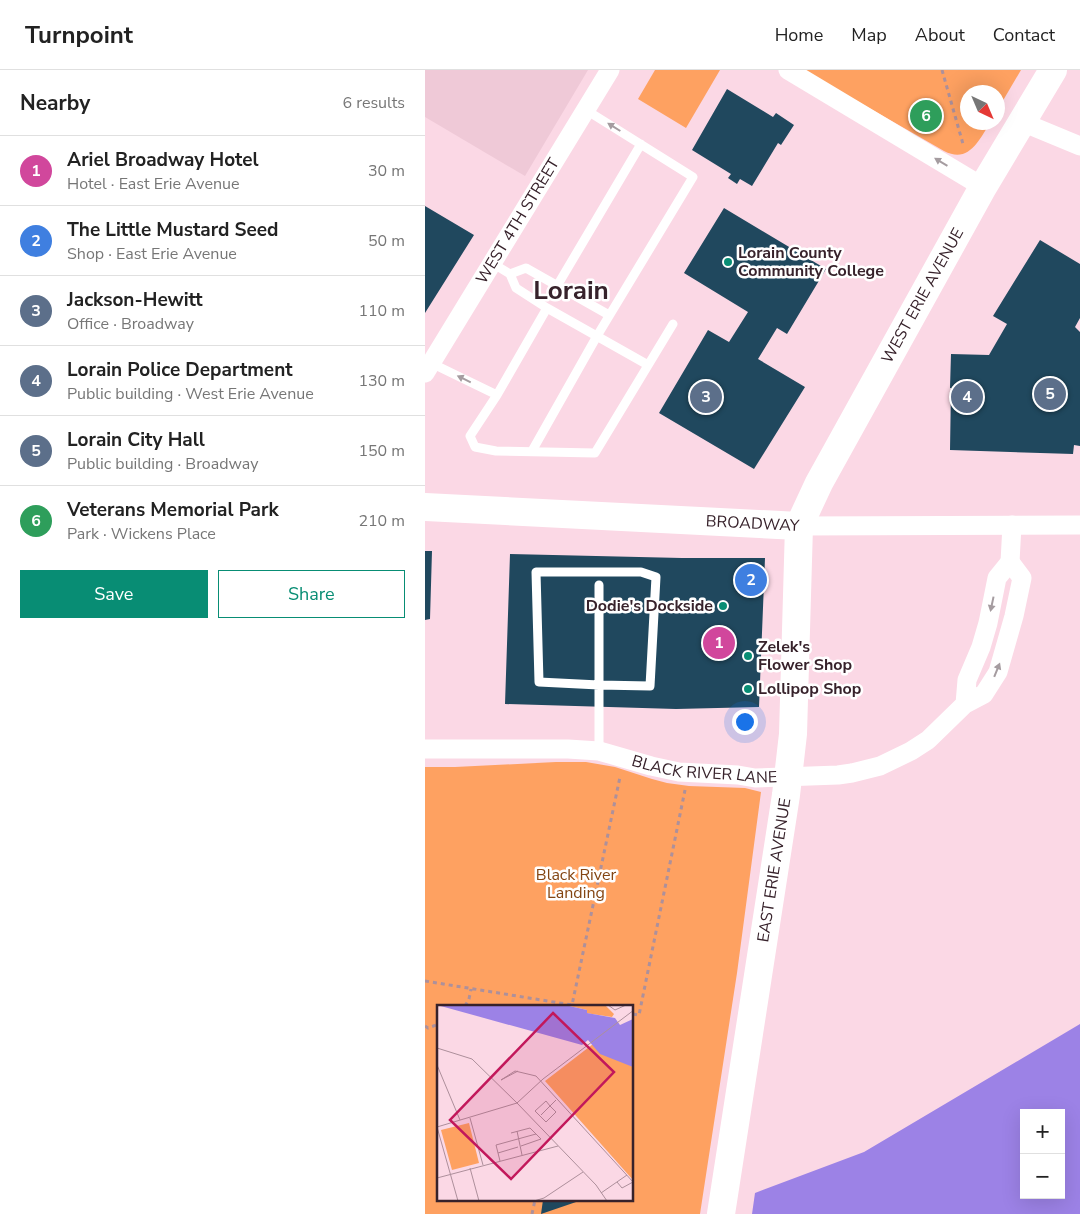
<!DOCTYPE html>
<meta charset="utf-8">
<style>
body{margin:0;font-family:"Nunito Sans",sans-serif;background:#f6f6f6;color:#222}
.controls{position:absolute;right:15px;bottom:15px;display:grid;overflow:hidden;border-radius:0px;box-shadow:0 5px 20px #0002}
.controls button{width:45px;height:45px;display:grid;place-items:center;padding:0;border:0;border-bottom:1px solid #e0e0e0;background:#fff;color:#222;font:25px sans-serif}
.compass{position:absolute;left:535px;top:15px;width:45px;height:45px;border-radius:50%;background:#fff;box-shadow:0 5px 20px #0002;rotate:136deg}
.you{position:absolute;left:319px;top:651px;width:18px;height:18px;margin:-12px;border:4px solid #fff;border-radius:50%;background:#1a73e8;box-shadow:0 0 0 8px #1a73e833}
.badge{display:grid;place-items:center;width:32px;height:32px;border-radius:50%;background:#088d74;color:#fff;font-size:16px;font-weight:700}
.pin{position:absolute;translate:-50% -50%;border:2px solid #fff;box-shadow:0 1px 5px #0006}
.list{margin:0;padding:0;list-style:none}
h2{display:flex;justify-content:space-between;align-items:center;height:65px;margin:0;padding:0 20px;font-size:21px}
h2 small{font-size:16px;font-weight:400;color:#767676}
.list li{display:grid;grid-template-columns:32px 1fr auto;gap:15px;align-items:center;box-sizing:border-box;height:70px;padding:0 20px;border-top:1px solid #e0e0e0}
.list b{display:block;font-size:19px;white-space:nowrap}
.list p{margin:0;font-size:16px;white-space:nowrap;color:#767676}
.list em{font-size:16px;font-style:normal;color:#767676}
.actions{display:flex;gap:10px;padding:15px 20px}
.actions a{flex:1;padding:11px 0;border:1px solid #088d74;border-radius:0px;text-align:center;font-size:18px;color:#088d74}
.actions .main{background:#088d74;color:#fff}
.map{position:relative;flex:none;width:655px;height:1144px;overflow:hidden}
header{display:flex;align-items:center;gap:30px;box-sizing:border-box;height:70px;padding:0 25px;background:#fff;border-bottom:1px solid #e0e0e0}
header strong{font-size:24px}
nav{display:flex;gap:28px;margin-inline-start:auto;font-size:18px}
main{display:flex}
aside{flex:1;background:#fff}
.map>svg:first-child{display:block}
.built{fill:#efc9d7}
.green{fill:#fea161;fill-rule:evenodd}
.water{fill:#9c82e6;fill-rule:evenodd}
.building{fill:#20485e}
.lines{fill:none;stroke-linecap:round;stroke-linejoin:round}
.path{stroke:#ad909b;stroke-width:3;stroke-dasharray:4 4;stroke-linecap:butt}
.service{stroke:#fff;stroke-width:9}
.minor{stroke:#fff;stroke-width:19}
.primary{stroke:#fff;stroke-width:28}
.oneway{fill:#a59ca0}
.poi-dot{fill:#088d74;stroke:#fff;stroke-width:2}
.labels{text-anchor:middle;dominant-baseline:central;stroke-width:5;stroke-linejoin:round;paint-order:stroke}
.street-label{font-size:16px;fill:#37222b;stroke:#fff}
.poi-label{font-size:16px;font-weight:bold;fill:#37222b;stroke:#fff;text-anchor:start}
.park-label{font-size:16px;fill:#844512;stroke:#fff}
.town-label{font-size:26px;font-weight:bold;fill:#37222b;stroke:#fff}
.inset-road{fill:none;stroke:#ad8f9b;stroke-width:1}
.view{fill:#c2185b;fill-opacity:0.15;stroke:#c2185b;stroke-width:2.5}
.inset-edge{fill:none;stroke:#37222b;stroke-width:2.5}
</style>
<header>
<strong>Turnpoint</strong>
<nav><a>Home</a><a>Map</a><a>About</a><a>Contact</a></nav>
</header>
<main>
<aside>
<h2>Nearby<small>6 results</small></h2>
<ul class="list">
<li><span class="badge" style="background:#d1479c">1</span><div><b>Ariel Broadway Hotel</b><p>Hotel · East Erie Avenue</p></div><em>30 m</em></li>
<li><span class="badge" style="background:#3f7fe0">2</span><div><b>The Little Mustard Seed</b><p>Shop · East Erie Avenue</p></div><em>50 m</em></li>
<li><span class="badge" style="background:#5c6f8a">3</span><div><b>Jackson-Hewitt</b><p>Office · Broadway</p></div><em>110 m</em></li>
<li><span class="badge" style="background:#5c6f8a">4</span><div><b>Lorain Police Department</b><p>Public building · West Erie Avenue</p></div><em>130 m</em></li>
<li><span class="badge" style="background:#5c6f8a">5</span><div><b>Lorain City Hall</b><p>Public building · Broadway</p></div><em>150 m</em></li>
<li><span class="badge" style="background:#2e9e5b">6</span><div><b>Veterans Memorial Park</b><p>Park · Wickens Place</p></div><em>210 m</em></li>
</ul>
<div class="actions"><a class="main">Save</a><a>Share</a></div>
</aside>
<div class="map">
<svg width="655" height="1144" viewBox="0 0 655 1144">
<rect width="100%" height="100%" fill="#fbd8e5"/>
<path class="built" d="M0 0H163L100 106 0 47Z"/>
<path class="green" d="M230 0H295L261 58 213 29Z
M378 0H596L573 39 572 22H542V52L565 53C554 70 544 94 519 81Z
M131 692H161L190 697 227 709 242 713 264 716 320 718 336 722 312 903 275 1144H0V697H30ZM14 936H208V1130H14Z"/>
<path class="water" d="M655 954V1144H327L330 1123 439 1082ZM599 1043H636V1125H599Z"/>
<path class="building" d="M302 19 348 47 351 43 369 55 356 75 353 73 327 116 315 109 312 114 303 108 306 104 267 80Z
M0 136 49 165 0 243Z
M299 138 401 199 362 264 352 258 333 289 380 317 329 399 234 343 283 260 304 272 323 242 259 203Z
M615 170 655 194V248L650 257 655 262V376L649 375 648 384 525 380 526 318H525L526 284 564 285 582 254 568 246Z
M0 481H7L5 549 0 550Z
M85 484 257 488H340L334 637 251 639 80 634Z
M118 1130H154V1131L116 1144Z"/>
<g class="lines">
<path class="path" d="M517 0 538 74
M0 911 147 935 195 707
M40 936 44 929 46 919
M146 936 147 935 159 936
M208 944 214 945 260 720
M0 956 3 958 14 954
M107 1144 110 1130"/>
<path class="service" d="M67 193 85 204 91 218 122 238 223 295
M85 204 101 198 184 245
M132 216 216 74
M122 238 72 325 45 366 50 377 71 381 170 383 248 254
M6 293 72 325
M107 381 172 266 268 107 161 40
M174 515V615L114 612 111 502H216L231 507 225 616 174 615V681"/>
<g class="minor">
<path d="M363 0 558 117"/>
<path d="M597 52 655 76"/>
<path id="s1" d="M0 303 185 0"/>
<path d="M374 456 655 455"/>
<path d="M585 492 587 455"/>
<path id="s2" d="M0 679H143L174 681 226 696 254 702 313 705 330 708 413 705 427 703 455 696 486 681 503 670 540 634 559 624 573 602 589 546 597 508 585 492 572 508 563 553 556 577 542 610 540 634"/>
</g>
<g class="primary">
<path id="s3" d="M0 437 374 456"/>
<path id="s4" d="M296 1144 361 725 368 664 374 456 394 413 558 117 628 0"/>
</g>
</g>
<defs><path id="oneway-solid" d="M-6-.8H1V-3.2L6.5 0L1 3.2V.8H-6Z" transform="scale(1.25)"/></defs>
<g class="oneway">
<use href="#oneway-solid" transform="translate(189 57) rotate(-148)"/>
<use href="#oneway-solid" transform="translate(516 92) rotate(-149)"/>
<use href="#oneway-solid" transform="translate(39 309) rotate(-154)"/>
<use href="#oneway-solid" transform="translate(567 534) rotate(102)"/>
<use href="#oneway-solid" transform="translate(572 600) rotate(-68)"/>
</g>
<g class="poi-dot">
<circle cx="303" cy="192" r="5"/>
<circle cx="298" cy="536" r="5"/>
<circle cx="323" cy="586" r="5"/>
<circle cx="323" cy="619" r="5"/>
</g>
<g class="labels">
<g class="street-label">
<text stroke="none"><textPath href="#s1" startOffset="178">WEST 4TH STREET</textPath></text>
<text stroke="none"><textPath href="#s4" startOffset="955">WEST ERIE AVENUE</textPath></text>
<text stroke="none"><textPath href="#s3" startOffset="328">BROADWAY</textPath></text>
<text stroke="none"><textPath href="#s2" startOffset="282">BLACK RIVER LANE</textPath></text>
<text stroke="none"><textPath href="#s4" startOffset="348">EAST ERIE AVENUE</textPath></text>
</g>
<g class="poi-label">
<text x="313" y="183">Lorain County<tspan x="313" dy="18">Community College</tspan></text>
<text x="288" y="536" text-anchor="end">Dodie's Dockside</text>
<text x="333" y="577">Zelek's<tspan x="333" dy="18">Flower Shop</tspan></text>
<text x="333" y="619">Lollipop Shop</text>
</g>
<g class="park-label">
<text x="151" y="805">Black River<tspan x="151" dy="18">Landing</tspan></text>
</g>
<g class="town-label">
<text x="146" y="220">Lorain</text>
</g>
</g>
<g transform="translate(12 935)">
<rect width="196" height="196" fill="#fbd8e5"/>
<path d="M128 0H168L177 9 175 12 155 9 149 8 150 5ZM156 39 196 62V175L108 76ZM32 118 42 158 15 165 4 125Z" fill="#fea161"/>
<path d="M0 0H128L150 5V8L178 13 183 20 196 14V62L163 49 151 35 145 40Z" fill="#9c82e6"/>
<path class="inset-road" d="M171 0 178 5 189 0M0 43 35 54 80 98M0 60 23 115M81 66 64 75 78 66 99 71 197 178M80 98 159 180 170 196M104 110 113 101 119 107 109 117 98 106 109 96 113 101 119 95M33 113 46 160M0 122 21 196M0 122 80 98 106 74 197 5M80 126 85 150M74 128 93 123 104 134 84 141M61 148 81 142M63 156 59 140 99 129M33 163 42 196M0 173 121 141M180 177 185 183 196 177M164 188 190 170M97 196 107 193 146 167"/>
<path class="view" d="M116 8 177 67 74 174 13 115Z"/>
<rect width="196" height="196" class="inset-edge"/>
</g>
</svg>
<div class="controls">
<button>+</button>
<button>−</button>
</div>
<svg class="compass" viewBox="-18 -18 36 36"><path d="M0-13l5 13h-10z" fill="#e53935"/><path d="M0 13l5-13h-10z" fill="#767676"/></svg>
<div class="you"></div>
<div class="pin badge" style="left:294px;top:573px;background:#d1479c">1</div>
<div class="pin badge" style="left:326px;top:510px;background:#3f7fe0">2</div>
<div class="pin badge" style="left:281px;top:327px;background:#5c6f8a">3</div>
<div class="pin badge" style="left:542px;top:327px;background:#5c6f8a">4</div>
<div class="pin badge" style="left:625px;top:324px;background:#5c6f8a">5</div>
<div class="pin badge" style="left:501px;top:46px;background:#2e9e5b">6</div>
</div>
</main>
